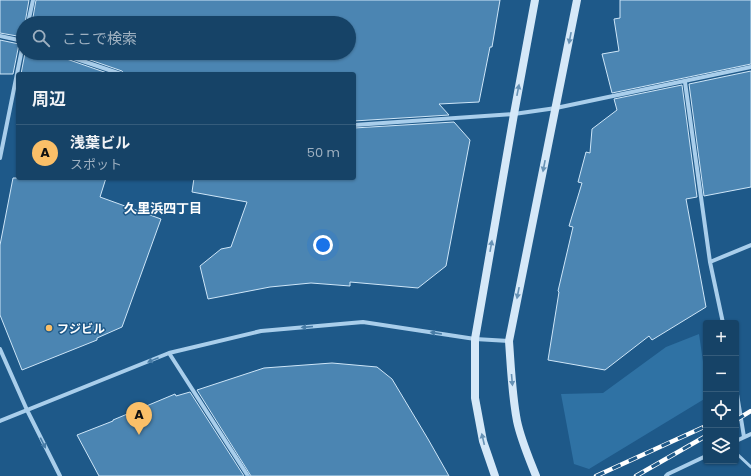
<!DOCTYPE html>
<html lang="ja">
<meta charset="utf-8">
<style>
body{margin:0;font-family:Poppins,"Noto Sans JP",sans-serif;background:#1f4a6d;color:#f1f3f6}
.controls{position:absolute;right:12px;bottom:12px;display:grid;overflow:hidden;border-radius:4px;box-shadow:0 1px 3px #0004}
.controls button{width:36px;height:36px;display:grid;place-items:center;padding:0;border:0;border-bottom:1px solid #355c7b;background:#164367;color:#f1f3f6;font:20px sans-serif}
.you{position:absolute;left:323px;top:245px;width:14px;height:14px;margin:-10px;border:3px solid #fff;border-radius:50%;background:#1a73e8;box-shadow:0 0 0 6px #1a73e833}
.badge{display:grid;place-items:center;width:26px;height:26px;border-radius:50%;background:#fabf68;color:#111;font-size:13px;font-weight:700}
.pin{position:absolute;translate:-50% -33px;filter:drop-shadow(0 1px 2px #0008)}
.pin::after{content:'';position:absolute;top:21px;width:14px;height:12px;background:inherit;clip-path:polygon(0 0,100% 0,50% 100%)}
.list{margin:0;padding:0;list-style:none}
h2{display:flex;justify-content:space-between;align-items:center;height:52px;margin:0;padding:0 16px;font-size:17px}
h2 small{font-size:13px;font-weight:400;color:#9eb0c0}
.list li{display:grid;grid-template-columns:26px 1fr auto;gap:12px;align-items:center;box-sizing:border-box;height:56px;padding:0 16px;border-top:1px solid #355c7b}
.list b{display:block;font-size:15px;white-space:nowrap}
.list p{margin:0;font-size:13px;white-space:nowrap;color:#9eb0c0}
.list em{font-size:13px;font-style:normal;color:#9eb0c0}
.icon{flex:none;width:22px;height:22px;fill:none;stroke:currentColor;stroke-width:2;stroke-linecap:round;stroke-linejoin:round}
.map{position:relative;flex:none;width:751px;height:476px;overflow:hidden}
.search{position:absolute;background:#164367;box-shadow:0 1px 3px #0004;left:16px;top:16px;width:340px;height:44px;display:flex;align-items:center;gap:10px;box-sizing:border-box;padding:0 14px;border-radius:22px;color:#9eb0c0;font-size:15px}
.panel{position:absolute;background:#164367;box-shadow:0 1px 3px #0004;left:16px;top:72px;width:340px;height:108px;border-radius:4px}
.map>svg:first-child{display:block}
.green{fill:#2f72a4}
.building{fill:#4b85b2;stroke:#cee6f8}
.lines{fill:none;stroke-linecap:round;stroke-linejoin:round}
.lane{stroke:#a9ceeb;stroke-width:3}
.street{stroke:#a9ceeb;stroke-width:4}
.secondary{stroke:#d5e8f8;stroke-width:8}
.rail-casing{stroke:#fff;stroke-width:4.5}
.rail{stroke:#1e5989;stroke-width:3;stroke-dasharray:9;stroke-linecap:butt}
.oneway{fill:#6792b5}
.oneway2{fill:#487ca6}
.poi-dot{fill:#fabf68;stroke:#1e5989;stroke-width:1.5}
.labels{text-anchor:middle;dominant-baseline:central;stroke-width:3;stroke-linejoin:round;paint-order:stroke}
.poi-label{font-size:12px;font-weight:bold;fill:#fff;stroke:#1e5989;text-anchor:start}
.neighbourhood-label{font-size:13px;font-weight:bold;fill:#fff;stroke:#1e5989}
</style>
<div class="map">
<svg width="751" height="476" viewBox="0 0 751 476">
<rect width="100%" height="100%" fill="#1e5989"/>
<path class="green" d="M699 334 706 382V398L589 469 574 464 561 394 603 393 666 347Z"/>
<path class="building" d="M0 0H29L25 23H23V37L0 33Z
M36 0H500L492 47H490L479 102 439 104 449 115 354 121V74H124L122 71 70 53H349V23H32Z
M620 0H751V64L612 93 602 54 619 51 614 19 620 18Z
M0 40 19 44 13 74H0Z
M25 53H56L58 56 110 74H21Z
M751 71V187L704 196 689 84Z
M682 85 697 197 686 199 706 307 652 340 649 336 605 370 548 360 559 292 558 291 573 227 569 226 582 183 578 182 586 152 590 153 592 129 617 110 614 99Z
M454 122 470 140 446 266 418 288 350 282V286L311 283 270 287 208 299 200 266 221 249 231 247 247 202 192 192 194 178H354V128Z
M13 178H106L100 197 161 219 122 327 97 338V340L22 370 0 315V245Z
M332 363 377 367 392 379 428 439 449 476H251L197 390 264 368Z
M190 392 244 476H99L77 435 113 421V420L175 394 176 396Z"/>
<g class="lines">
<path class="lane" d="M736 453 751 467"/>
<path class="street" d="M28 23 33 0
M0 36 23 41
M59 53 121 74
M685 82 710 262 723 323
M354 125 514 114 556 108 751 67
M0 158 23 44
M710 262 751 245
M0 349 27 410 60 476
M169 353 248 476
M736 388 744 437
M0 421 169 353 261 331 363 322 475 339 509 341
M736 441 751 434
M666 476 668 474 706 456"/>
<path class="secondary" d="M495 476 483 441 475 398V339L514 114 535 0
M536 476C529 458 521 440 517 421 512 395 511 368 509 341L577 0"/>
<defs>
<path id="rail" d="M736 420 751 411
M596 476 706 426
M636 476 706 436"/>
</defs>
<use href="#rail" class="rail-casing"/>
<use href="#rail" class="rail"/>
</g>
<defs><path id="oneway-solid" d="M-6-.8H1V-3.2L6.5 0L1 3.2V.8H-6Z"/></defs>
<g class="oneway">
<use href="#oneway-solid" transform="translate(570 38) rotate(101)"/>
<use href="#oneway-solid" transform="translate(518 90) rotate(-79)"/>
<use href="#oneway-solid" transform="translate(544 166) rotate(101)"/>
<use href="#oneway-solid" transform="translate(491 246) rotate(-80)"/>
<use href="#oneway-solid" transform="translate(518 293) rotate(101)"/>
<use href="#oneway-solid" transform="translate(512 380) rotate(85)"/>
<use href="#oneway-solid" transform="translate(483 439) rotate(-103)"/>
</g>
<g class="oneway2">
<use href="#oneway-solid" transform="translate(307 327) rotate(175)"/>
<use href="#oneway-solid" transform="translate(436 333) rotate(-171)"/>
<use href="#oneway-solid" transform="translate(153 360) rotate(158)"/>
<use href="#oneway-solid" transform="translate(43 443) rotate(63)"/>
</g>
<circle class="poi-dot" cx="49" cy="328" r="4"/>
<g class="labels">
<g class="poi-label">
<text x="57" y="328">フジビル</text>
</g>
<g class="neighbourhood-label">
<text x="163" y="208">久里浜四丁目</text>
</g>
</g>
</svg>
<div class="controls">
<button>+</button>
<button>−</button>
<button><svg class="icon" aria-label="locate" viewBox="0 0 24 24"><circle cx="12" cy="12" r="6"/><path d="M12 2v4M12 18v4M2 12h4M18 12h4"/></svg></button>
<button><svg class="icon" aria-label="layers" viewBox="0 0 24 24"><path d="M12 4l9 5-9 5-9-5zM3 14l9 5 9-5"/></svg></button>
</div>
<div class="you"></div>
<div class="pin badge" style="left:139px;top:435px">A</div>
<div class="search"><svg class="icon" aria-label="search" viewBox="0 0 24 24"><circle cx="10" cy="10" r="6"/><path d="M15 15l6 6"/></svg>ここで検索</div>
<section class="panel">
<h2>周辺<small></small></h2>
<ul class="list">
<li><span class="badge">A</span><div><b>浅葉ビル</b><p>スポット</p></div><em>50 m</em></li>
</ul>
</section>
</div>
